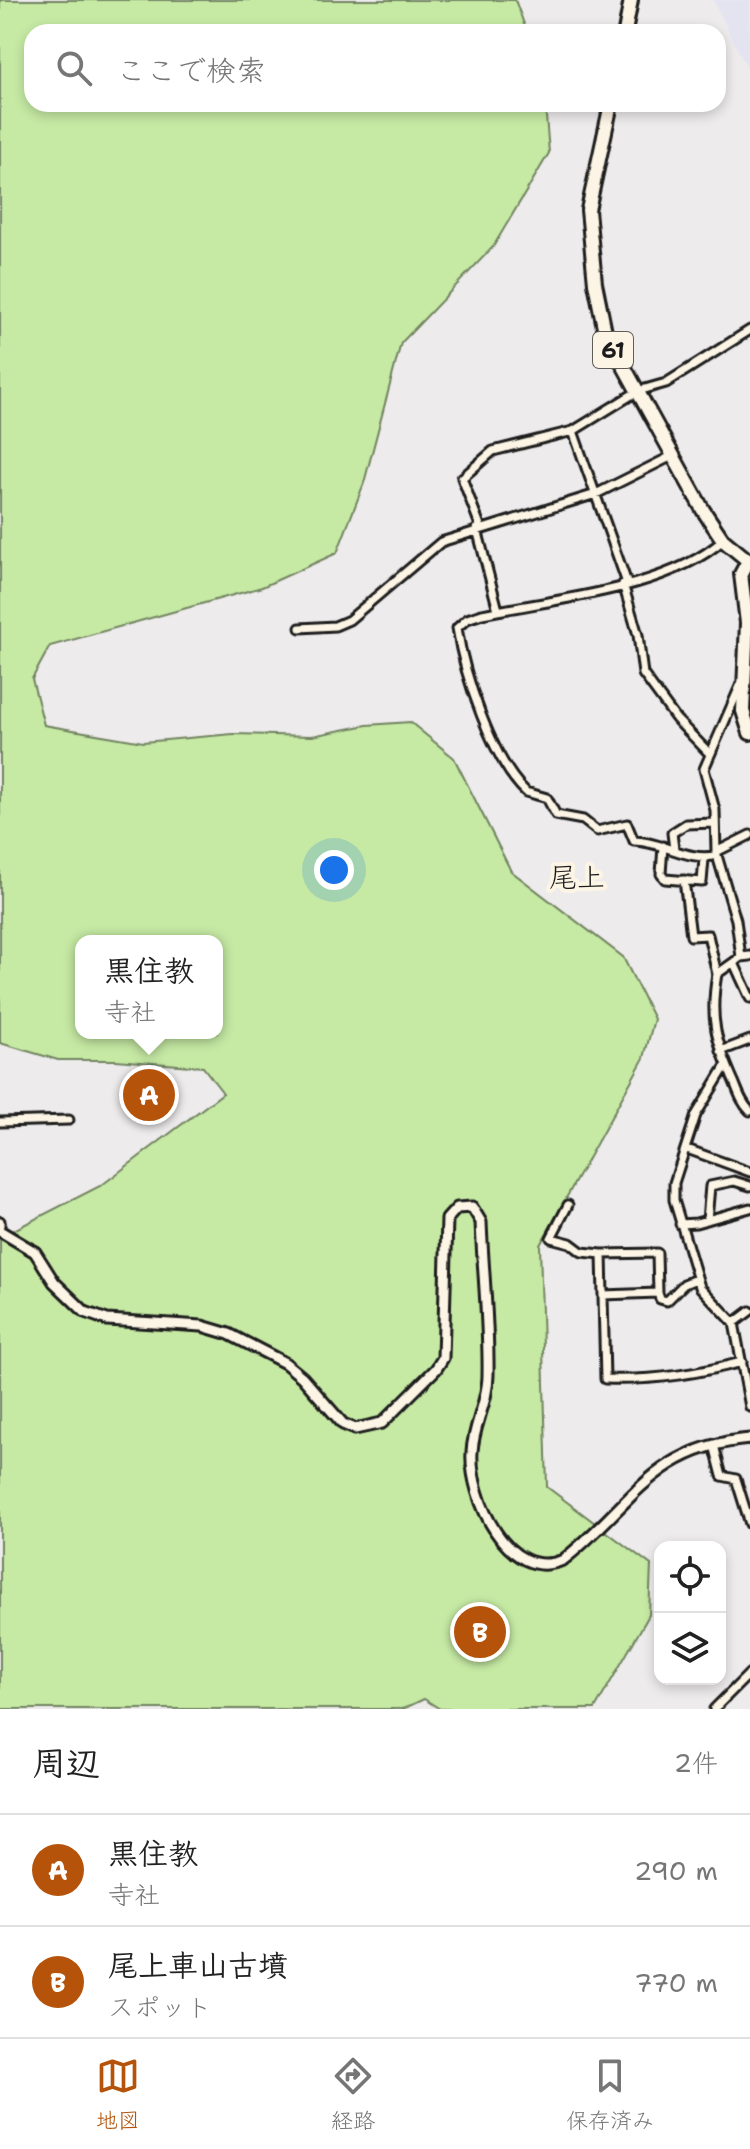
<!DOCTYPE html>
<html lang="ja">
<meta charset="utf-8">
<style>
body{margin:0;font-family:"Shantell Sans","Klee One",sans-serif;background:#f2f2f2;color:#222}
.controls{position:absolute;right:24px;bottom:24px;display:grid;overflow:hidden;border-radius:16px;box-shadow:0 4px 12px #0003}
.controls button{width:72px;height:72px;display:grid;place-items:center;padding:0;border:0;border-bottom:2px solid #e0e0e0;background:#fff;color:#222;font:40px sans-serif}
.you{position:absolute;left:334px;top:870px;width:28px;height:28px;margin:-20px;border:6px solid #fff;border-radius:50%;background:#1a73e8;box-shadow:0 0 0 12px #1a73e833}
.badge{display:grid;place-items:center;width:52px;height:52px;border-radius:50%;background:#b45309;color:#fff;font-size:26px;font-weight:700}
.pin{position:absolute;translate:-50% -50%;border:4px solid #fff;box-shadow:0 2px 8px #0006}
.popup{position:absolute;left:75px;top:935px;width:148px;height:104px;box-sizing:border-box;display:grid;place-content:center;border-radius:16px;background:#fff;filter:drop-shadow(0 2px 6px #0005);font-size:26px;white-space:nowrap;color:#767676}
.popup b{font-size:30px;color:#222}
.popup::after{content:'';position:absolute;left:50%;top:100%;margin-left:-16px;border:16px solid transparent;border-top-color:#fff}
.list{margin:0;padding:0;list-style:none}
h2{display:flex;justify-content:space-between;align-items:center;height:104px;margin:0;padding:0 32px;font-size:34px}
h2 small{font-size:26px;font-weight:400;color:#767676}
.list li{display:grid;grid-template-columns:52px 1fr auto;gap:24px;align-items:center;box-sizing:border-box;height:112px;padding:0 32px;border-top:2px solid #e0e0e0}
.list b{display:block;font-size:30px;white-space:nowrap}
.list p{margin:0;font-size:26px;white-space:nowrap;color:#767676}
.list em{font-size:26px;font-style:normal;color:#767676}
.icon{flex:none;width:44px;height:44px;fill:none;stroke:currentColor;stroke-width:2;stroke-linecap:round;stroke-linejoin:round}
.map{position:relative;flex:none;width:750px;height:1709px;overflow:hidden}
.search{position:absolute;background:#fff;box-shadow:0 4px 12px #0003;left:24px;right:24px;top:24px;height:88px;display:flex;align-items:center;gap:20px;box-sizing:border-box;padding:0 28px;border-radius:24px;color:#767676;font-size:30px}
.sheet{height:328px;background:#fff}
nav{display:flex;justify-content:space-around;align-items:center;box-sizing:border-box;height:112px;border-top:2px solid #e0e0e0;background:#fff;font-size:22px;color:#767676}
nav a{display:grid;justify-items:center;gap:4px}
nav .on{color:#b45309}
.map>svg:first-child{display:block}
.built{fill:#e4e4f1}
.green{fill:#c6eaa4;stroke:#718360;stroke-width:2;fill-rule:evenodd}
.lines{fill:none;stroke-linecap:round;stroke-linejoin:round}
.minor-casing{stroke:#1c1c1c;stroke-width:13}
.tertiary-casing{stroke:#1c1c1c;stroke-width:15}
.primary-casing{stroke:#1c1c1c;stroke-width:18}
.minor{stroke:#fcf5e5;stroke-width:7}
.tertiary{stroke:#fcf5e5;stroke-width:9}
.primary{stroke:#fcf5e5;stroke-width:12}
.labels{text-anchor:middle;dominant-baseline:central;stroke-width:8;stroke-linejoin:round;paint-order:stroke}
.shield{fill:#fcf5e5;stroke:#5f5d58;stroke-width:2}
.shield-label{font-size:22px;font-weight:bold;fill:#1c1c1c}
.quarter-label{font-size:28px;fill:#1c1c1c;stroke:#fcf5e5}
</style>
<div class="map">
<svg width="750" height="1709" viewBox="0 0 750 1709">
<rect width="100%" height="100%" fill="#eeebec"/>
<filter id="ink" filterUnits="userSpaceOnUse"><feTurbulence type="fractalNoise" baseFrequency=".0125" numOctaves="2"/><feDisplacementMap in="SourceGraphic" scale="16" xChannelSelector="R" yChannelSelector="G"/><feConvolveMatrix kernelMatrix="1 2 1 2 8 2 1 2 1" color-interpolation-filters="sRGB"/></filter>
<g filter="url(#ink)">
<path class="built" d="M713 0H750L749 72Z"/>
<path class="green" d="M0 0H515L527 32H32V104H545L549 153 493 247 401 343 364 483 337 553 262 587 50 646 32 679 44 725 143 742 233 734 312 736 367 725 410 722 454 758 511 871 623 957 654 1019 644 1058 540 1245 547 1487 651 1565 649 1615 595 1709H440L424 1699 403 1709H0V1231L10 1232 102 1185 223 1093 203 1067 116 1060H58L0 1043ZM81 941H217V1033H81Z"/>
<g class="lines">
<defs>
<path id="minor" d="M573 431 627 583
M481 528 462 478 493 451 573 431 638 391 666 383 750 330
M477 529 498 610
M623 584 638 635 643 674 676 719 710 754
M300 628 335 626 349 620 441 542 596 494 672 456
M663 846 661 874 665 879 702 882 704 859
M674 849 672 833 686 824 715 823
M716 852 750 835
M717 855C690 863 662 841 634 841L627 824 597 831 583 820 556 815 547 798 526 792C492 760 464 674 457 628L467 619 482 614C553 599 668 590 723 540
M684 880 691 936 708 935 717 974
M750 956 741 957 717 974C709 1020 716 1041 735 1084 739 1094 742 1103 750 1111
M741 957 736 920 716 852 715 810 704 769 741 684
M734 963 750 998
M721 1051 750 1040
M725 1067 696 1115 674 1183V1200L700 1287 734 1323 750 1407
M0 1122 69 1120
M687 1149 750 1172
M568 1205 551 1238 570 1243 582 1252 602 1254
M707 1220 710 1186 734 1181 750 1186
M0 1221V1225
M680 1224 696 1223 750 1208
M658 1293 657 1253 602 1254 605 1379C652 1381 697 1374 742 1362
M603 1295 658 1293 660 1299 667 1301 684 1284 696 1279
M734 1323 750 1311
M714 1445 722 1476 736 1479 750 1524
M714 1709 750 1673"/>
<path id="tertiary" d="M0 1231 35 1252 54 1282 85 1312 107 1320 202 1326 229 1334 285 1363 302 1377 343 1424 355 1429 382 1423 436 1369 443 1358 447 1219 457 1208 472 1207 481 1222C483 1273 489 1324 488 1375 488 1402 473 1426 472 1452 469 1497 508 1584 563 1560 631 1507 652 1447 750 1439"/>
<path id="primary" d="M625 32 631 0
M611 104 588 210 595 283 605 332 703 510 723 540 750 562
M748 561 741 574 747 623 743 711 750 733"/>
</defs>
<use href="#minor" class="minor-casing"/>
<use href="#tertiary" class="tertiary-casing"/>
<use href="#primary" class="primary-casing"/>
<use href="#minor" class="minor"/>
<use href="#tertiary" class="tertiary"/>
<use href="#primary" class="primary"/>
</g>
</g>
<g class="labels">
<rect class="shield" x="593" y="332" width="40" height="36" rx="6"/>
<g class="shield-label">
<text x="613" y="350">61</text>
</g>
<g class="quarter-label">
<text x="577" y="877">尾上</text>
</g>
</g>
</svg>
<div class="controls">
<button><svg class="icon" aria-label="locate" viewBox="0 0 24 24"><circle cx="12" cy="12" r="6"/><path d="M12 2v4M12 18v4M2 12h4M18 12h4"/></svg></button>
<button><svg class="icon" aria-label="layers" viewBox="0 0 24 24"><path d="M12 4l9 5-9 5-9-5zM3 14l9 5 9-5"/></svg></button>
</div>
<div class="you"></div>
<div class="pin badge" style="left:149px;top:1095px">A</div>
<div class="popup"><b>黒住教</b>寺社</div>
<div class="pin badge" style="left:480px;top:1632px">B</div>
<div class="search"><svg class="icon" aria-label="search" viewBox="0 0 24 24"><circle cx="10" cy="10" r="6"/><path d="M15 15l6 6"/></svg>ここで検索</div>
</div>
<section class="sheet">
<h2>周辺<small>2件</small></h2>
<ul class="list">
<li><span class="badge">A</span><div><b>黒住教</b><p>寺社</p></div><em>290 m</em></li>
<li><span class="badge">B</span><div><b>尾上車山古墳</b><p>スポット</p></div><em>770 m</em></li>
</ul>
</section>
<nav>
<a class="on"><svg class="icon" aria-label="map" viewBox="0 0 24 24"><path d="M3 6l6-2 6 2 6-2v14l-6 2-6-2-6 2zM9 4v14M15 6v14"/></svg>地図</a>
<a><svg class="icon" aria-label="directions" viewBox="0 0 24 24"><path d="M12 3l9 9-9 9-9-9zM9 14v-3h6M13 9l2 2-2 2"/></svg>経路</a>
<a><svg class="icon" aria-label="saved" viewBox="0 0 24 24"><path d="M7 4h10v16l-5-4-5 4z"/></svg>保存済み</a>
</nav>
